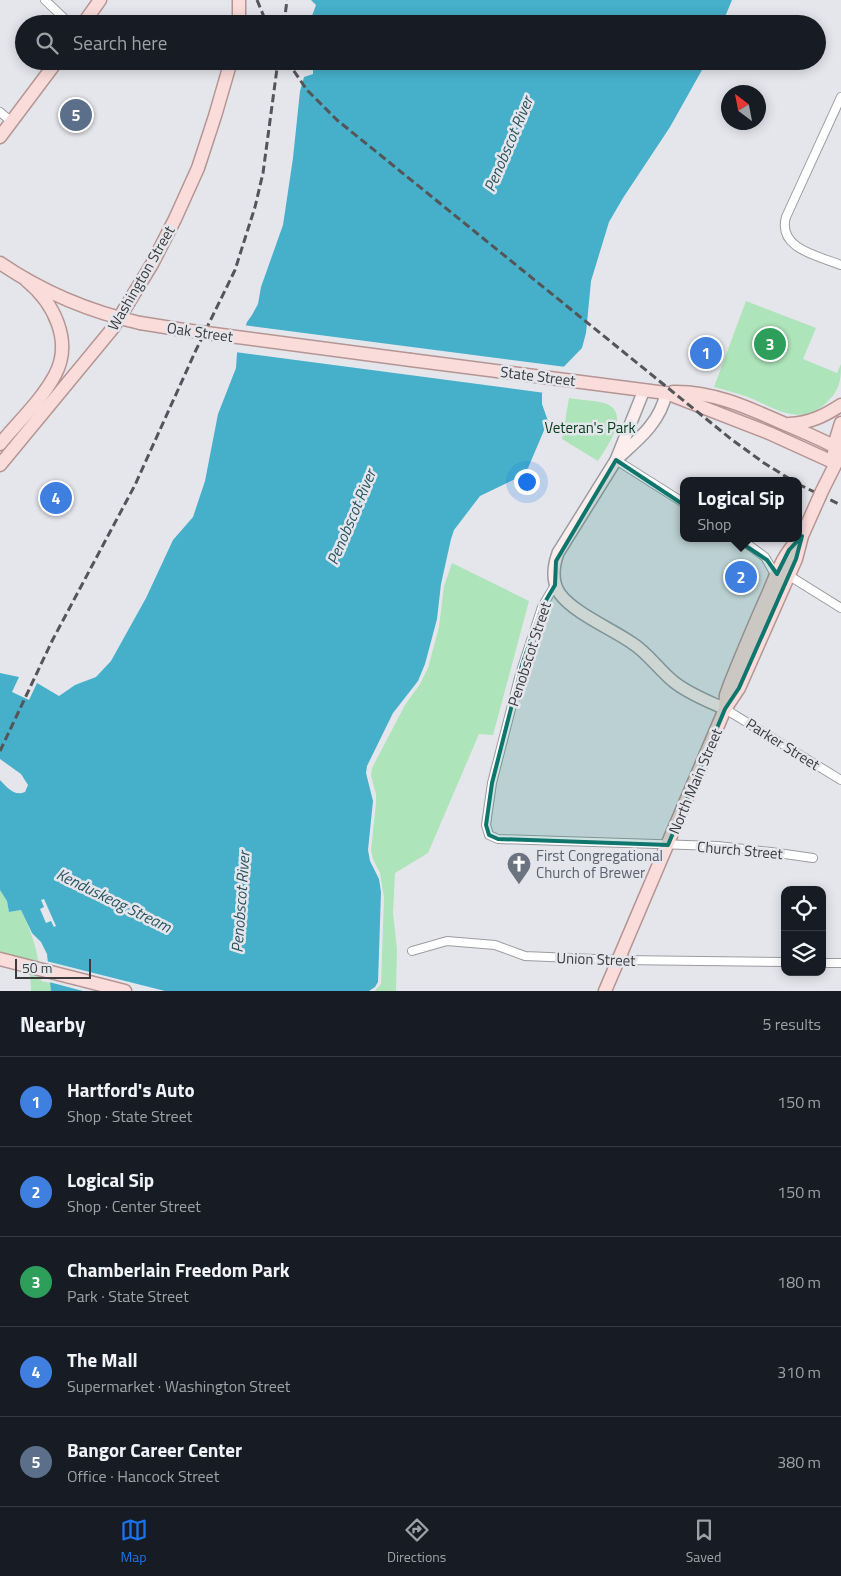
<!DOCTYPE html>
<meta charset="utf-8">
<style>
body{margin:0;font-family:"Titillium Web",sans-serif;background:#20242c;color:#f1f3f6}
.controls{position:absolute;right:15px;bottom:15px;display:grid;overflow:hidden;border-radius:10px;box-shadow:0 2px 12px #0003}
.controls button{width:45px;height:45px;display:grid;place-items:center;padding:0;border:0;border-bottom:1px solid #363941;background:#171b24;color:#f1f3f6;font:25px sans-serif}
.compass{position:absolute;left:721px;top:85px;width:45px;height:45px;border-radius:50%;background:#171b24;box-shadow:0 2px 12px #0003;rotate:328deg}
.scale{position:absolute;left:15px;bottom:12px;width:76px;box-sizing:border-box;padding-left:5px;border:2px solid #3a3b3d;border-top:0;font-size:14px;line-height:18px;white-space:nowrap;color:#3a3b3d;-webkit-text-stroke:4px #e5e6ec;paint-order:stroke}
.you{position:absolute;left:526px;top:481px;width:18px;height:18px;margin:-12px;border:4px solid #fff;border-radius:50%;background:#1a73e8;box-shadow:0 0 0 8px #1a73e833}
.badge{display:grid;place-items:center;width:32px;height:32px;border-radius:50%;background:#1a73e8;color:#fff;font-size:16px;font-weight:700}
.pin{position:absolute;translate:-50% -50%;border:2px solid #fff;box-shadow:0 1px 5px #0006}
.popup{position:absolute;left:680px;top:477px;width:122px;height:65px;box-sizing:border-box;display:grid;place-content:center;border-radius:10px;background:#171b24;filter:drop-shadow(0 1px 4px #0005);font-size:16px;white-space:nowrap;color:#9ea1a6}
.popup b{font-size:19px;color:#f1f3f6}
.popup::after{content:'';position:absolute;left:50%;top:100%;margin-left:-10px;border:10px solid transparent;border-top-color:#171b24}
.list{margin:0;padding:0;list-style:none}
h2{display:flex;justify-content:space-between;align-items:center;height:65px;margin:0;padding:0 20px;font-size:21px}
h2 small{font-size:16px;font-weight:400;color:#9ea1a6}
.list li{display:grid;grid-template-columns:32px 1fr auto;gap:15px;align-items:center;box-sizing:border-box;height:90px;padding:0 20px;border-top:1px solid #363941}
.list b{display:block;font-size:19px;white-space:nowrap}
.list p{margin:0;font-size:16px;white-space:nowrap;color:#9ea1a6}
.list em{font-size:16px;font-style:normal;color:#9ea1a6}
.icon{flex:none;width:28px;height:28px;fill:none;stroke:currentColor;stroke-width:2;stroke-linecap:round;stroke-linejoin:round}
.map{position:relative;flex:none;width:841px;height:991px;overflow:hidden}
.search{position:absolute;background:#171b24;box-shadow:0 2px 12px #0003;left:15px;right:15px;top:15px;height:55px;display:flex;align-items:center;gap:12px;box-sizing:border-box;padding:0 18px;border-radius:28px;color:#9ea1a6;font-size:19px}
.sheet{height:515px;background:#171b24}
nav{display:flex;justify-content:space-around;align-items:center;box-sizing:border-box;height:70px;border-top:1px solid #363941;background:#171b24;font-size:14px;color:#9ea1a6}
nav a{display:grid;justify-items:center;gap:2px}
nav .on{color:#1a73e8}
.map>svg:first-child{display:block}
.green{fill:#ade4b9}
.water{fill:#46afca}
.pier{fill:#e5e6ec}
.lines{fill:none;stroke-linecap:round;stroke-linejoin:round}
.street-casing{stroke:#9b9ca1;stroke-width:10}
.secondary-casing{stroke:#9b9ca1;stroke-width:14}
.primary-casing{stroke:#b59593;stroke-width:15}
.street{stroke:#fff;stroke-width:8}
.secondary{stroke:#fdeeed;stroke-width:11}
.primary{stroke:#fadcda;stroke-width:12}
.rail{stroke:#545557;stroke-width:3;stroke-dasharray:8 4;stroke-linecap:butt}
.primary-bridge-casing{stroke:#b59593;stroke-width:15;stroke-linecap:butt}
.primary-bridge{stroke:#fadcda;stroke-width:12}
.marked{fill:#0f766e;fill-opacity:0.2;stroke:#0f766e;stroke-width:4;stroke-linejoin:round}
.labels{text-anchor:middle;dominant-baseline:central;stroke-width:5;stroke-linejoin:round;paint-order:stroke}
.street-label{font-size:15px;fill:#3a3b3d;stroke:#e5e6ec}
.park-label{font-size:15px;fill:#043b19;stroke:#e5e6ec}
.worship-label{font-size:15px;fill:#5b616d;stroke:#e5e6ec;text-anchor:start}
.water-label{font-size:16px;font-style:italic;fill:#295562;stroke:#e5e6ec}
</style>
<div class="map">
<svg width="841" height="991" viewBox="0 0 841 991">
<rect width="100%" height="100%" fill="#e5e6ec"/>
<path class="green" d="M746 301 816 328 803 359 837 373 841 364C841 380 840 390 827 402 801 428 775 408 748 397 737 393 725 390 714 387Z
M569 398C580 400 593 400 604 403 633 412 606 448 598 461L562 439Z
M452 563 529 601 493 735 479 734 428 853 395 873 393 913 397 949 396 991H375L381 984 384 898 380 873 373 859 371 850 376 803V794L371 776 372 768 405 705 420 684 428 668 439 627 444 586Z
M0 890 7 901 9 912 21 910C32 933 39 954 41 981L51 983V991H31L29 960 0 952Z"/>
<path class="water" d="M311 0H732L722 24H309L316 5Z
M310 61H707L670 127 623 198 609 222 591 281 586 333 582 348 545 386 542 394V404L548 421 528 468 523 474 517 478 480 496 454 530 451 539 441 584 437 619 425 664 418 681 393 713 367 766 366 773 373 801 368 850 370 861 379 879 381 892 378 982 375 987 369 991H51L47 954 41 942 32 933 21 910 9 912 7 901 0 890V780C7 787 14 797 25 792L28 785 21 774 0 759V673L19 677 12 692 29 700 37 683 59 696 75 685 96 677 111 661 146 598 173 540 193 517 205 481 218 414 236 368 237 353 247 322 252 315 258 304 261 287 283 225 293 158 300 91 304 77 313 74V68Z"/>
<path class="pier" d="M243 325 566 367 547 387 545 393 235 352Z
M44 899 56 926 54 927 51 921 46 923 40 909 44 907 41 900Z
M46 961 165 991H83L49 982Z"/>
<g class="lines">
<defs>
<path id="street" d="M45 0 70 24
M841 97 786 217C777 249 819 256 841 265
M0 112 12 122
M616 460 684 503
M739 538 765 557 776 576
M788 575 841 608
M555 585 542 607 520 674 492 783 486 825 489 835 498 839 718 846 771 852 813 858
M725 709 841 780
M412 951 447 941 495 945 525 956 619 960 785 962
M822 963H841"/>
<path id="secondary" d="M644 390 616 460 558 553C553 567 551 581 560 594 574 613 612 629 632 643 648 653 659 670 674 682 689 694 708 701 725 709
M619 457C639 439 661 421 666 393"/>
<path id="primary" d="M83 24 100 0
M239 24V0
M0 137 57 61
M0 263C41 291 91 312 140 323
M411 360 666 393 769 433 835 463
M673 392C713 391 749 408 785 424 804 432 823 440 841 450
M789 424C810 423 824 416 841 405
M0 444C18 422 41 401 55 375 73 341 54 303 26 280
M834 453 836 439 841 423
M0 465 113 328 152 264 175 219 198 168 215 116 231 61
M822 491 839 457
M725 709 726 695 730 684C742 654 755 623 768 594 777 573 784 552 801 537
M0 959 125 991
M605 991 725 709 739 688 796 559 802 536 818 500"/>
</defs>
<use href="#street" class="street-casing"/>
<use href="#secondary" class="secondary-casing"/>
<use href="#primary" class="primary-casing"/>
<use href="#street" class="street"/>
<use href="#secondary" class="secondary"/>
<use href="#primary" class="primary"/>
<path class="rail" d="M257 0 267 24
M284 24 287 0
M287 61 307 90 337 120 731 439 764 463 793 481
M798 484 841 505
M0 751 52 641 135 485 196 350 235 270 255 207 263 173 278 61"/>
<defs>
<path id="primary-bridge" d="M140 323 184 330 411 360
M818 500 822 491"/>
</defs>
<use href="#primary-bridge" class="primary-bridge-casing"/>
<use href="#primary-bridge" class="primary-bridge"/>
</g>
<path class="marked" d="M616 460 767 560 777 574 789 550 802 536 796 559 739 688 725 709 668 845 498 839 489 835 486 825 492 783 522 665 542 607 555 585 556 561Z"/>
<defs>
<symbol id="church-pin" viewBox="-11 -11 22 30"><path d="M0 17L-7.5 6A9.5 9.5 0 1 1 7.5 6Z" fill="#6b7280" stroke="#e5e6ec"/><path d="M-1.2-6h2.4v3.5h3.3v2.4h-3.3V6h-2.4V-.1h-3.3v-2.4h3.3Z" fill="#fff"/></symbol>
</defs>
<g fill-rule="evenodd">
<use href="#church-pin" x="505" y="850" width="28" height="38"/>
</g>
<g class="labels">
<g class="street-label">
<text transform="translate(141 278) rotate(-60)">Washington Street</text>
<text transform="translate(200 332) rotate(8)">Oak Street</text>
<text transform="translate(538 376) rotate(7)">State Street</text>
<text transform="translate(529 654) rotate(-72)">Penobscot Street</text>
<text transform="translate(783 744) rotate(32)">Parker Street</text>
<text transform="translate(695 781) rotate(-67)">North Main Street</text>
<text transform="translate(740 850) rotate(5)">Church Street</text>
<text transform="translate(596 959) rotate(2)">Union Street</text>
</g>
<g class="park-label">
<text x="590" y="427">Veteran's Park</text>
</g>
<g class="worship-label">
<text x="536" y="855">First Congregational<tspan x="536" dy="17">Church of Brewer</tspan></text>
</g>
<g class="water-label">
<text transform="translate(508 144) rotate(-67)">Penobscot River</text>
<text transform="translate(351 517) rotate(-67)">Penobscot River</text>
<text transform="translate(114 900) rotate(26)">Kenduskeag Stream</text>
<text transform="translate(240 902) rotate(-86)">Penobscot River</text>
</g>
</g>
</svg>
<div class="controls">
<button><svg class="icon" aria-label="locate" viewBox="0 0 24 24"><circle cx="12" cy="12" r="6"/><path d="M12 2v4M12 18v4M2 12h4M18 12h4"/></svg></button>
<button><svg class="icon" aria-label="layers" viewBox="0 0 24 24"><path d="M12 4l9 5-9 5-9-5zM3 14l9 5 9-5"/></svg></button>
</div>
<svg class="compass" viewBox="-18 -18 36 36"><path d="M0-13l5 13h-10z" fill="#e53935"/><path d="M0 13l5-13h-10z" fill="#9ea1a6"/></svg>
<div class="scale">50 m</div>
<div class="you"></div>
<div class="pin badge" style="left:706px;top:353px;background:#3f7fe0">1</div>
<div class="pin badge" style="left:741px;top:577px;background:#3f7fe0">2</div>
<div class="popup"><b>Logical Sip</b>Shop</div>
<div class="pin badge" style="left:770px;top:344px;background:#2e9e5b">3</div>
<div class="pin badge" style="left:56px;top:498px;background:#3f7fe0">4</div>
<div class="pin badge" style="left:76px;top:115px;background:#5c6f8a">5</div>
<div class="search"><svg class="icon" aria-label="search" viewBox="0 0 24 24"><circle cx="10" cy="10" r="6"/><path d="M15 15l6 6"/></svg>Search here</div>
</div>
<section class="sheet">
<h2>Nearby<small>5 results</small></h2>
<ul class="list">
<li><span class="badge" style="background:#3f7fe0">1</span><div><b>Hartford's Auto</b><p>Shop · State Street</p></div><em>150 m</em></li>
<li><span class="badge" style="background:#3f7fe0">2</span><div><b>Logical Sip</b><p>Shop · Center Street</p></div><em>150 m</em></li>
<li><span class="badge" style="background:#2e9e5b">3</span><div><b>Chamberlain Freedom Park</b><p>Park · State Street</p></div><em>180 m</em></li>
<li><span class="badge" style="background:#3f7fe0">4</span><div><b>The Mall</b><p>Supermarket · Washington Street</p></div><em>310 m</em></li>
<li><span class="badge" style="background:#5c6f8a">5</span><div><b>Bangor Career Center</b><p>Office · Hancock Street</p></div><em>380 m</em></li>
</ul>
</section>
<nav>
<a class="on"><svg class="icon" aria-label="map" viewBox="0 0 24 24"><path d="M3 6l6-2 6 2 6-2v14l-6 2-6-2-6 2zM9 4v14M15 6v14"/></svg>Map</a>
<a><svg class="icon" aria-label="directions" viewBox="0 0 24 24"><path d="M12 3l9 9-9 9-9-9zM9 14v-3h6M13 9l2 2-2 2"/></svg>Directions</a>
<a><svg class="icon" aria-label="saved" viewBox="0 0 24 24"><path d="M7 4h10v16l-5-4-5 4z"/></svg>Saved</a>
</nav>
